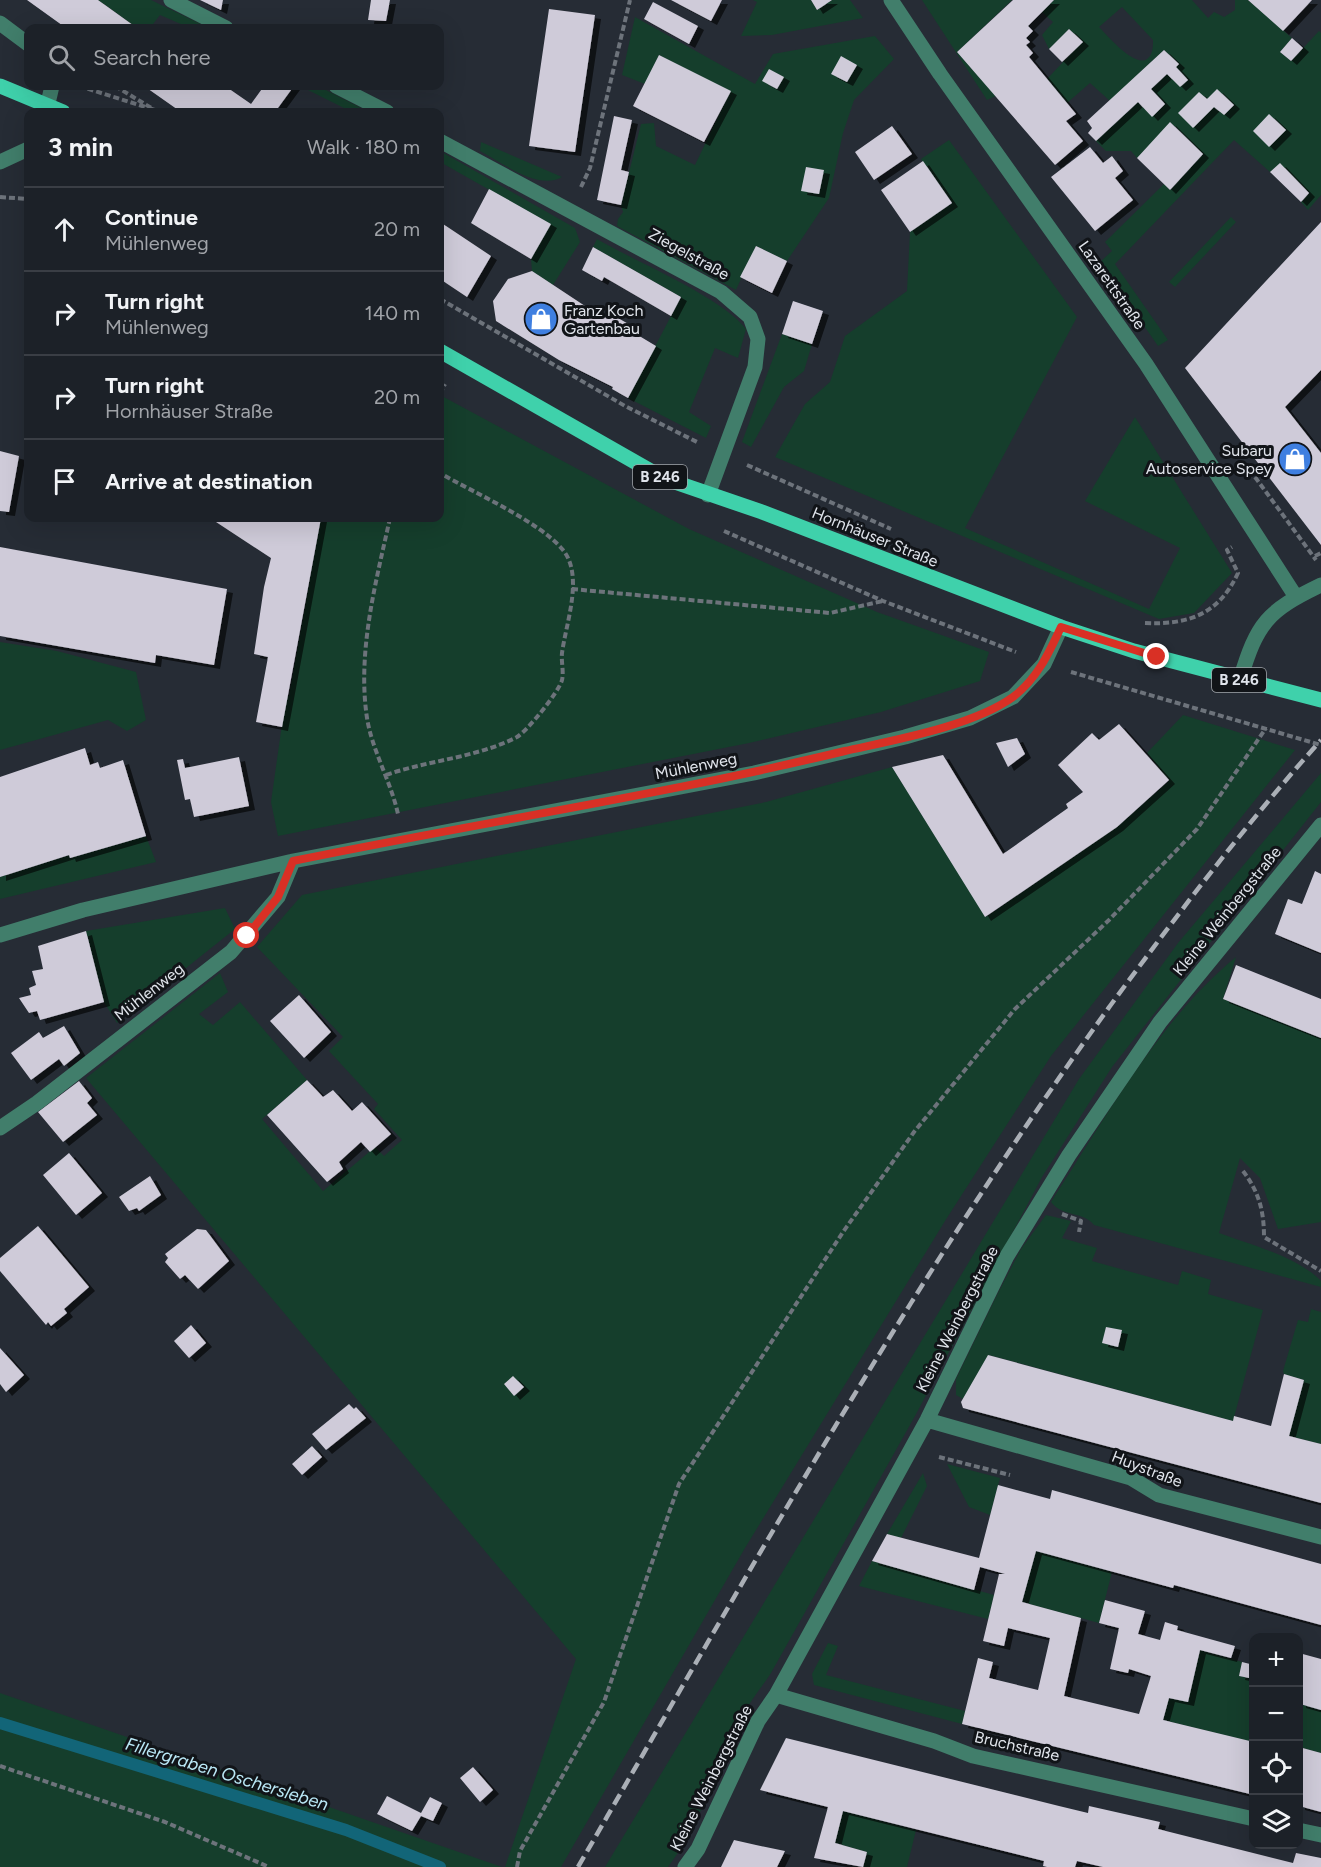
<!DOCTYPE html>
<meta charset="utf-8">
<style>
body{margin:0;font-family:Figtree,sans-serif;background:#292e34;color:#f1f3f6}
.controls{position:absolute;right:18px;bottom:18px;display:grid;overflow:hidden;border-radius:12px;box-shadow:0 6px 24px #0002}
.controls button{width:54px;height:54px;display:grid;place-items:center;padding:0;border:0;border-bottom:2px solid #3a3e45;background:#1c2128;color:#f1f3f6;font:30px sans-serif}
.stop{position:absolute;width:18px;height:18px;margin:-14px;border:4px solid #d93025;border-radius:50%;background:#fff}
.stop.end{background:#d93025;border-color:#fff;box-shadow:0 2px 6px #0008}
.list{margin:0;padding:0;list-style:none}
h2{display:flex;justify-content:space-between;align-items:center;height:78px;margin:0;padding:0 24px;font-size:26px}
h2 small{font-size:20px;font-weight:400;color:#a0a3a8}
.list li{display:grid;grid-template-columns:39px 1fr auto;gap:18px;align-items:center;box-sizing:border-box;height:84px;padding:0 24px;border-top:2px solid #3a3e45}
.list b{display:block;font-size:22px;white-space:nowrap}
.list p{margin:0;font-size:20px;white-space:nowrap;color:#a0a3a8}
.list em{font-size:20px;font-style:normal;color:#a0a3a8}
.icon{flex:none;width:33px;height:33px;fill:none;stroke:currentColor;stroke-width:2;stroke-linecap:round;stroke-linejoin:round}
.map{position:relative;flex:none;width:1321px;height:1867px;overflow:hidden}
.search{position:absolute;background:#1c2128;box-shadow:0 6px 24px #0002;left:24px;top:24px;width:420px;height:66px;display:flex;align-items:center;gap:15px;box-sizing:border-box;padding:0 21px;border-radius:12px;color:#a0a3a8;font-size:22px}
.panel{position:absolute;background:#1c2128;box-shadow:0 6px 24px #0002;left:24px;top:108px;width:420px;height:414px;border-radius:12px}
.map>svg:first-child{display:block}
.green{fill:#153e2c;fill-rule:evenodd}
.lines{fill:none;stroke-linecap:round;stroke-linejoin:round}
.stream{stroke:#126578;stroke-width:12}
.building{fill:#cfcbd9;filter:url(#shadow)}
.path{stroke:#6d737b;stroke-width:4;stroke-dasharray:6 3;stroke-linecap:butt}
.minor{stroke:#417e6b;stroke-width:15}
.major{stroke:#3fd1ab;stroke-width:15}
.rail{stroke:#aaafb6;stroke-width:4.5;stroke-dasharray:12 6;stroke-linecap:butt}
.route{stroke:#d93025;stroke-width:8}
.labels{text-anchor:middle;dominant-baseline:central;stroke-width:6;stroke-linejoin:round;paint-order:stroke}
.shield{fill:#111418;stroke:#a2a6ac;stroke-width:1.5}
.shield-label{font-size:15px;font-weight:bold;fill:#e0e4eb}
.street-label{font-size:16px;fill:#e0e4eb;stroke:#111418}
.poi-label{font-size:16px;fill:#e0e4eb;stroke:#111418;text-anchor:start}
.water-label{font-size:18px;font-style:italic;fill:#bae8f6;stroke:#111418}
</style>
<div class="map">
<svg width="1321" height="1867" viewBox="0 0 1321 1867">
<defs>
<filter id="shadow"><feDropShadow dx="6" dy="4" stdDeviation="0" flood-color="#0009"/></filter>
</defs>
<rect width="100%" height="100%" fill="#262c35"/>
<path class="green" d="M98 0H151L209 28H190L160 15 150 28H137Z
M753 0H811L817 10 832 0H850L863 18 772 35 741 36 757 2Z
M922 0H1012L957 52 996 96 987 100Z
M1054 0H1192L1208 18 1214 12 1224 17 1235 10V0H1248L1292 38 1280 52 1291 61 1319 31 1321 33V195L1308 210 1301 202 1309 193 1280 164 1270 172 1234 140 1115 264 1168 340 1158 346 1100 262 1112 251 1105 242 1164 184 1170 190 1203 154 1171 123 1137 158 1131 151H1106L1096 141 1138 102 1152 116 1165 104 1151 89 1178 64 1164 50 1110 101 1090 83 1067 103 1047 79 1082 42 1069 29 1049 49 1042 35 1053 22 1042 12ZM1122 7 1153 40C1153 44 1153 50 1151 54 1141 76 1108 36 1099 27Z
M635 17 755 84 773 54 875 36 894 59 854 100 843 133 829 198 787 261 756 246 736 290 617 226 618 219 623 212 621 205 641 124 654 123 656 146 695 165 730 92 659 55 645 84 622 75Z
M300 86H318L369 112H352Z
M949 140 1077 317 965 528 1149 609 1180 548 1085 501 1135 417 1232 573 1194 613 1159 619 775 457 805 404 830 382 845 336 907 291 910 232 952 203 921 159Z
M481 142 562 177C538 191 503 163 480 151Z
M440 151 575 228 580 242 553 285 532 271 531 259 550 224 440 162Z
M1231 217 1236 222 1175 287 1169 282Z
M597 239C636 262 722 297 746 329L738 358 715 348 689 412 711 426 706 438 628 398 681 297 593 247Z
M782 334 812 344 804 371 784 387 751 447 742 442Z
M440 395 689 529 877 612 989 652 980 681 881 712 749 743 278 836 271 802 286 696H289L321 518H440Z
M0 642 57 651 136 672 146 720 127 731 108 720 0 750Z
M1183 715 1295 750 1051 1056 945 1221 745 1548 561 1867H505L576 1659 86 1078 220 973 228 992 199 1014 213 1025 240 1002 307 1080 262 1119 323 1191 375 1147 384 1156 402 1140 374 1109 378 1104 329 1051 343 1037 257 947 302 895 766 802 892 767 986 917 1117 827 1169 781 1147 753Z
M1321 773V802L1112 1067 1042 1177 915 1416 771 1673C764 1684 754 1696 747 1708 719 1760 704 1819 668 1867H605L1079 1079 1178 943Z
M146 836 156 862 0 899V877L69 855 70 858Z
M225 908 235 929 117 1023 104 1002 86 931Z
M1236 957 1223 999 1321 1038V1222L1278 1229 1260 1178 1240 1158 1219 1233C1249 1244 1298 1257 1321 1281V1287L1094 1225C1083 1211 1062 1217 1051 1202 1105 1119 1159 1020 1236 957Z
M1046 1215 1071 1221 1062 1238 1097 1248 1092 1261 1178 1285 1182 1271 1211 1280 1208 1294 1263 1310 1233 1421 989 1355 963 1399 956 1395V1379L997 1295 1021 1249Z
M1311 1309 1321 1312V1444L1289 1436 1304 1380 1284 1374 1283 1371 1298 1320 1308 1322Z
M947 1464 1000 1478 990 1515 969 1507Z
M923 1473 927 1486 901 1538 887 1534Z
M1036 1551 1112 1572 1099 1623 1022 1602Z
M872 1561 994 1595 988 1619 859 1586Z
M828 1643 838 1646 826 1675 965 1711 962 1724 814 1685 812 1674Z
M1200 1650 1242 1662 1239 1676 1253 1679V1742L1163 1720 1169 1698 1188 1702Z
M0 1693 502 1867H0Z
M1298 1695 1302 1696 1300 1704 1321 1710V1753L1299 1747Z
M843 1811 916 1830 907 1867H863L867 1852 835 1843Z"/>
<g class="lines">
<path class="stream" d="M0 1723 346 1830 440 1867"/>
</g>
<path class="building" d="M27 0H98L137 28H66Z
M200 0H223L221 10Z
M371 0H390L386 21 368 20Z
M671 0H722L711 21Z
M811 0H832L817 10Z
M1013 0H1054L1028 26 1033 31 1026 38 1030 42 1026 45 1033 53 1029 57 1076 114 1066 121 1083 141 1055 165 957 52Z
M1248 0H1312L1283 31Z
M653 2 698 26 689 44 644 19Z
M549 9 595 15 575 152 529 146Z
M1069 29 1083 42 1062 62 1049 49Z
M1292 38 1303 48 1291 61 1280 52Z
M1164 50 1179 64 1176 67 1188 80 1180 87 1167 74 1151 89 1165 104 1152 117 1138 102 1096 141 1088 133 1092 128 1087 121Z
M659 55 731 91 704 142 633 106Z
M841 56 857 65 847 82 831 74Z
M769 69 784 77 777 89 762 81Z
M144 86H225L251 104 264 86H294L275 112H181Z
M1217 89 1234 105 1224 115 1214 107 1193 128 1178 113 1199 92 1207 99Z
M1269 114 1286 130 1269 147 1253 131Z
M614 116 632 120 621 170 629 172 621 205 597 200Z
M1170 122 1203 154 1170 190 1137 158Z
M892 126 912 154 874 180 855 152Z
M1090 147 1103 163 1112 156 1123 171 1115 178 1133 200 1095 231 1051 177Z
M923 161 952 203 910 232 881 190Z
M1280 163 1309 193 1301 202 1270 172Z
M806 167 824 170 819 194 801 191Z
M489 189 551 224 531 259 471 223Z
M440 222 491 256 467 297 440 279Z
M1321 222V370L1285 407 1321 453V545L1185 368Z
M756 246 787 261 772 293 740 277Z
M593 247 681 297 671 316 604 277 602 281 582 270Z
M532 271 588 308 609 319 611 314 632 326 631 331 656 346 628 398 612 389 613 387 559 360 496 321 493 301 508 279Z
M793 301 823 311 812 344 782 334Z
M0 451 19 456 9 512 0 511Z
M210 518H321L282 727 256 722 268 657 254 654 264 587 271 558Z
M0 547 227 589 214 665 156 655 155 663 0 636Z
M1119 724 1169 780 1117 827 985 917 892 767 943 755 1003 854 1068 808 1066 804 1083 792 1058 765 1092 733 1099 740Z
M1017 738 1025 754 1008 767 996 743Z
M85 748 90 765 98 762 100 768 123 760 146 836 70 858 69 855 0 877V777Z
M239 757 249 806 194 817 190 799 185 800 177 760 183 759 185 768Z
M1315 871 1321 874V953L1275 934 1288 899 1302 904Z
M86 931 104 1002 40 1020 37 1011 29 1013 19 998 31 995 29 988 36 985 32 971 43 969 38 946Z
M1236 965 1321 999V1038L1223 999Z
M299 995 331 1032 304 1058 270 1021Z
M64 1026 80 1053 64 1066 59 1059 31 1080 11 1053 39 1032 43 1038Z
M307 1080 323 1097 333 1090 352 1111 362 1102 391 1134 370 1152 361 1142 339 1162 343 1169 327 1182 267 1115Z
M79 1081 92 1098 87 1103 97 1115 63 1142 38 1112Z
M69 1153 102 1193 76 1215 43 1175Z
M150 1176 161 1195 139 1211 137 1208 129 1211 119 1197Z
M38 1226 89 1287 64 1309 67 1313 51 1326 48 1322 46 1325 0 1271V1258Z
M197 1229 206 1230 229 1261 198 1289 185 1275 180 1279 165 1262 168 1258 165 1254Z
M191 1325 206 1343 189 1358 174 1341Z
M1106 1327 1122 1330 1118 1347 1102 1343Z
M0 1348 24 1375 6 1392 0 1384Z
M988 1355 1233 1421 1234 1416 1271 1426 1284 1374 1304 1380 1289 1436 1321 1444V1503L963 1408 961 1402Z
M513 1376 524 1387 514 1396 504 1384Z
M349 1404 354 1409 356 1407 366 1418 326 1450 312 1434Z
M312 1446 322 1457 302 1475 292 1464Z
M998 1485 1050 1499 1052 1490 1321 1564V1625L1174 1585 1173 1588 1036 1551 1022 1602 1081 1618 1064 1696 1139 1714 1151 1676 1129 1669 1128 1673 1110 1669 1119 1628 1099 1623 1105 1600 1145 1611 1138 1634 1160 1640 1165 1622 1178 1626 1177 1630 1235 1646 1231 1658 1200 1650 1188 1702 1169 1698 1163 1720 1254 1742V1795L962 1724 978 1658 993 1662 989 1678 1038 1690 1050 1638 1008 1628 1004 1646 983 1641 999 1574H1005L980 1567 974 1590 872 1561 887 1534 979 1558Z
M1299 1653 1321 1659V1710L1300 1704 1302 1696 1299 1695Z
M1242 1662 1254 1665V1679L1239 1676Z
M786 1738 1059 1806 1088 1813 1089 1806 1160 1822 1158 1829 1293 1863 1296 1853 1321 1858V1867H1103L1077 1861 1075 1867H1047L1043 1866 1044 1861 843 1811 835 1843 867 1852 863 1867 814 1858 828 1807 760 1790Z
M1299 1747 1321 1753V1812L1299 1806Z
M473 1767 493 1790 480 1802 460 1778Z
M387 1796 421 1813 430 1797 442 1803 433 1821 421 1816 412 1831 377 1814Z
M734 1840 756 1845 785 1851 777 1867H721Z"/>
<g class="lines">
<path class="path" d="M79 86 155 110
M115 86 158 112
M581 187 590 168 630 0
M0 197 28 199
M440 299 625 406 699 443
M440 394 445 384
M747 465 891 529
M1255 477 1316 560
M390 518C376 582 357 651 367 718 372 750 391 782 398 814
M724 531 883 601 1016 652
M1315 556 1321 553
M572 589 830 613 883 601
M1145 623C1189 625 1219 614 1238 573L1227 550 1232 547
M1071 672 1321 745
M386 775C429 760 476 758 517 737 527 731 559 692 562 680 564 672 561 661 562 653 566 623 584 576 563 550 539 521 474 493 440 473
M1243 1171C1259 1192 1264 1211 1264 1237L1321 1271
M1062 1214 1081 1221 1079 1232
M939 1457 1010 1475
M0 1766 165 1822 269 1867
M517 1867 520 1851 604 1702 679 1484 843 1232 914 1132 1015 1009 1109 920 1197 829 1266 728"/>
<path class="minor" d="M171 0 226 28
M891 0 940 74 1146 364 1296 597
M0 23 28 44
M336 86 387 112
M46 112 52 86
M440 141 721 292 750 317 758 339 755 367 708 495
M0 162 28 149
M1240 680C1257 623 1267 611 1321 585
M0 935 83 910 293 861 754 773 905 737 970 718 1013 697 1044 664 1061 627
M0 1128 37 1103 231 952 278 897 293 861
M927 1420 1131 1478 1159 1495 1321 1537
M776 1695 934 1741 973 1756 1254 1819
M1298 1830 1321 1835
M685 1867 698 1849 758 1721 776 1695 927 1420 1007 1256 1069 1155 1160 1022 1321 825"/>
<path class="major" d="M0 86 63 112
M440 351 663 478 762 512 1061 627 1134 651 1321 700"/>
<path class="rail" d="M578 1867C747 1575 912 1280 1110 1006 1177 915 1245 825 1321 740"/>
</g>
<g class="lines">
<path class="route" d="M247 936 278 897 293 861C477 823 663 795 845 751 894 740 973 726 1013 697 1037 679 1049 653 1061 627L1157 657"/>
</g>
<defs>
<symbol id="shop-disc" viewBox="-11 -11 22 22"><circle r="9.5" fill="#3f7fe0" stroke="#111418"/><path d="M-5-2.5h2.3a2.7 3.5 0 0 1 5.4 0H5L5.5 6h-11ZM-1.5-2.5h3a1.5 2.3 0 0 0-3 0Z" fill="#fff"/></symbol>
</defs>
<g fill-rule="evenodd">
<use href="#shop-disc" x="522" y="300" width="38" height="38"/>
<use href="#shop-disc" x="1276" y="440" width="38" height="38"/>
</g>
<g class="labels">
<g class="shield">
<rect x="633" y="465" width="54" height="24" rx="4.5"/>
<rect x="1212" y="668" width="54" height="24" rx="4.5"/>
</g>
<g class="shield-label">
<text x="660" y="477">B 246</text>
<text x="1239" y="680">B 246</text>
</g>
<g class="street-label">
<text transform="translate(689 254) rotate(29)">Ziegelstraße</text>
<text transform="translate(1112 285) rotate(55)">Lazarettstraße</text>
<text transform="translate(875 537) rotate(22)">Hornhäuser Straße</text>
<text transform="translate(696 766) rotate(-11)">Mühlenweg</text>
<text transform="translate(1227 911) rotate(-51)">Kleine Weinbergstraße</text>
<text transform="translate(149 992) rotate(-38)">Mühlenweg</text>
<text transform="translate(957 1319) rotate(-63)">Kleine Weinbergstraße</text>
<text transform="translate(1147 1469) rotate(21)">Huystraße</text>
<text transform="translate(1017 1746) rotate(13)">Bruchstraße</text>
<text transform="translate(711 1778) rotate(-63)">Kleine Weinbergstraße</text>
</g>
<g class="poi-label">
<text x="564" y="310">Franz Koch<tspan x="564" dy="18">Gartenbau</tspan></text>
<text x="1272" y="450" text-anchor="end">Subaru<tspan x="1272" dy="18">Autoservice Spey</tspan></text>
</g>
<g class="water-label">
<text transform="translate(227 1774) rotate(17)">Fillergraben Oschersleben</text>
</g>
</g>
</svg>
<div class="controls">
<button>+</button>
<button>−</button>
<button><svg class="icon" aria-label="locate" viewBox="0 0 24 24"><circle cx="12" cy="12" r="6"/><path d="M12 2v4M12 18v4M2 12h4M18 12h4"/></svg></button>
<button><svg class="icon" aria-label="layers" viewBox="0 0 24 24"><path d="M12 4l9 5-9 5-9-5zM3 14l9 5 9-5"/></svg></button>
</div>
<div class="stop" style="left:247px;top:936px"></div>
<div class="stop end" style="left:1157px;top:657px"></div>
<div class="search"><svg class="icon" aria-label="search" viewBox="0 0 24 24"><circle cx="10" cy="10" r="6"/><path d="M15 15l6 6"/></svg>Search here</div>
<section class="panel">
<h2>3 min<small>Walk · 180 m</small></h2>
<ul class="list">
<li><svg class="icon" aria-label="ahead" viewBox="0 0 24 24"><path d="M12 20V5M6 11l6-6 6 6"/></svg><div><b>Continue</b><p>Mühlenweg</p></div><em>20 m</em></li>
<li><svg class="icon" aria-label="right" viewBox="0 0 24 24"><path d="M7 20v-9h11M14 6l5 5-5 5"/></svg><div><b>Turn right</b><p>Mühlenweg</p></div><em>140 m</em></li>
<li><svg class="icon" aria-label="right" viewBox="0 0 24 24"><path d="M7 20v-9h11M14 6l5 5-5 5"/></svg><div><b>Turn right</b><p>Hornhäuser Straße</p></div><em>20 m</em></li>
<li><svg class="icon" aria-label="arrive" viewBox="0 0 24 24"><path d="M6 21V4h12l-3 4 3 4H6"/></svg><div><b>Arrive at destination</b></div></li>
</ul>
</section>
</div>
